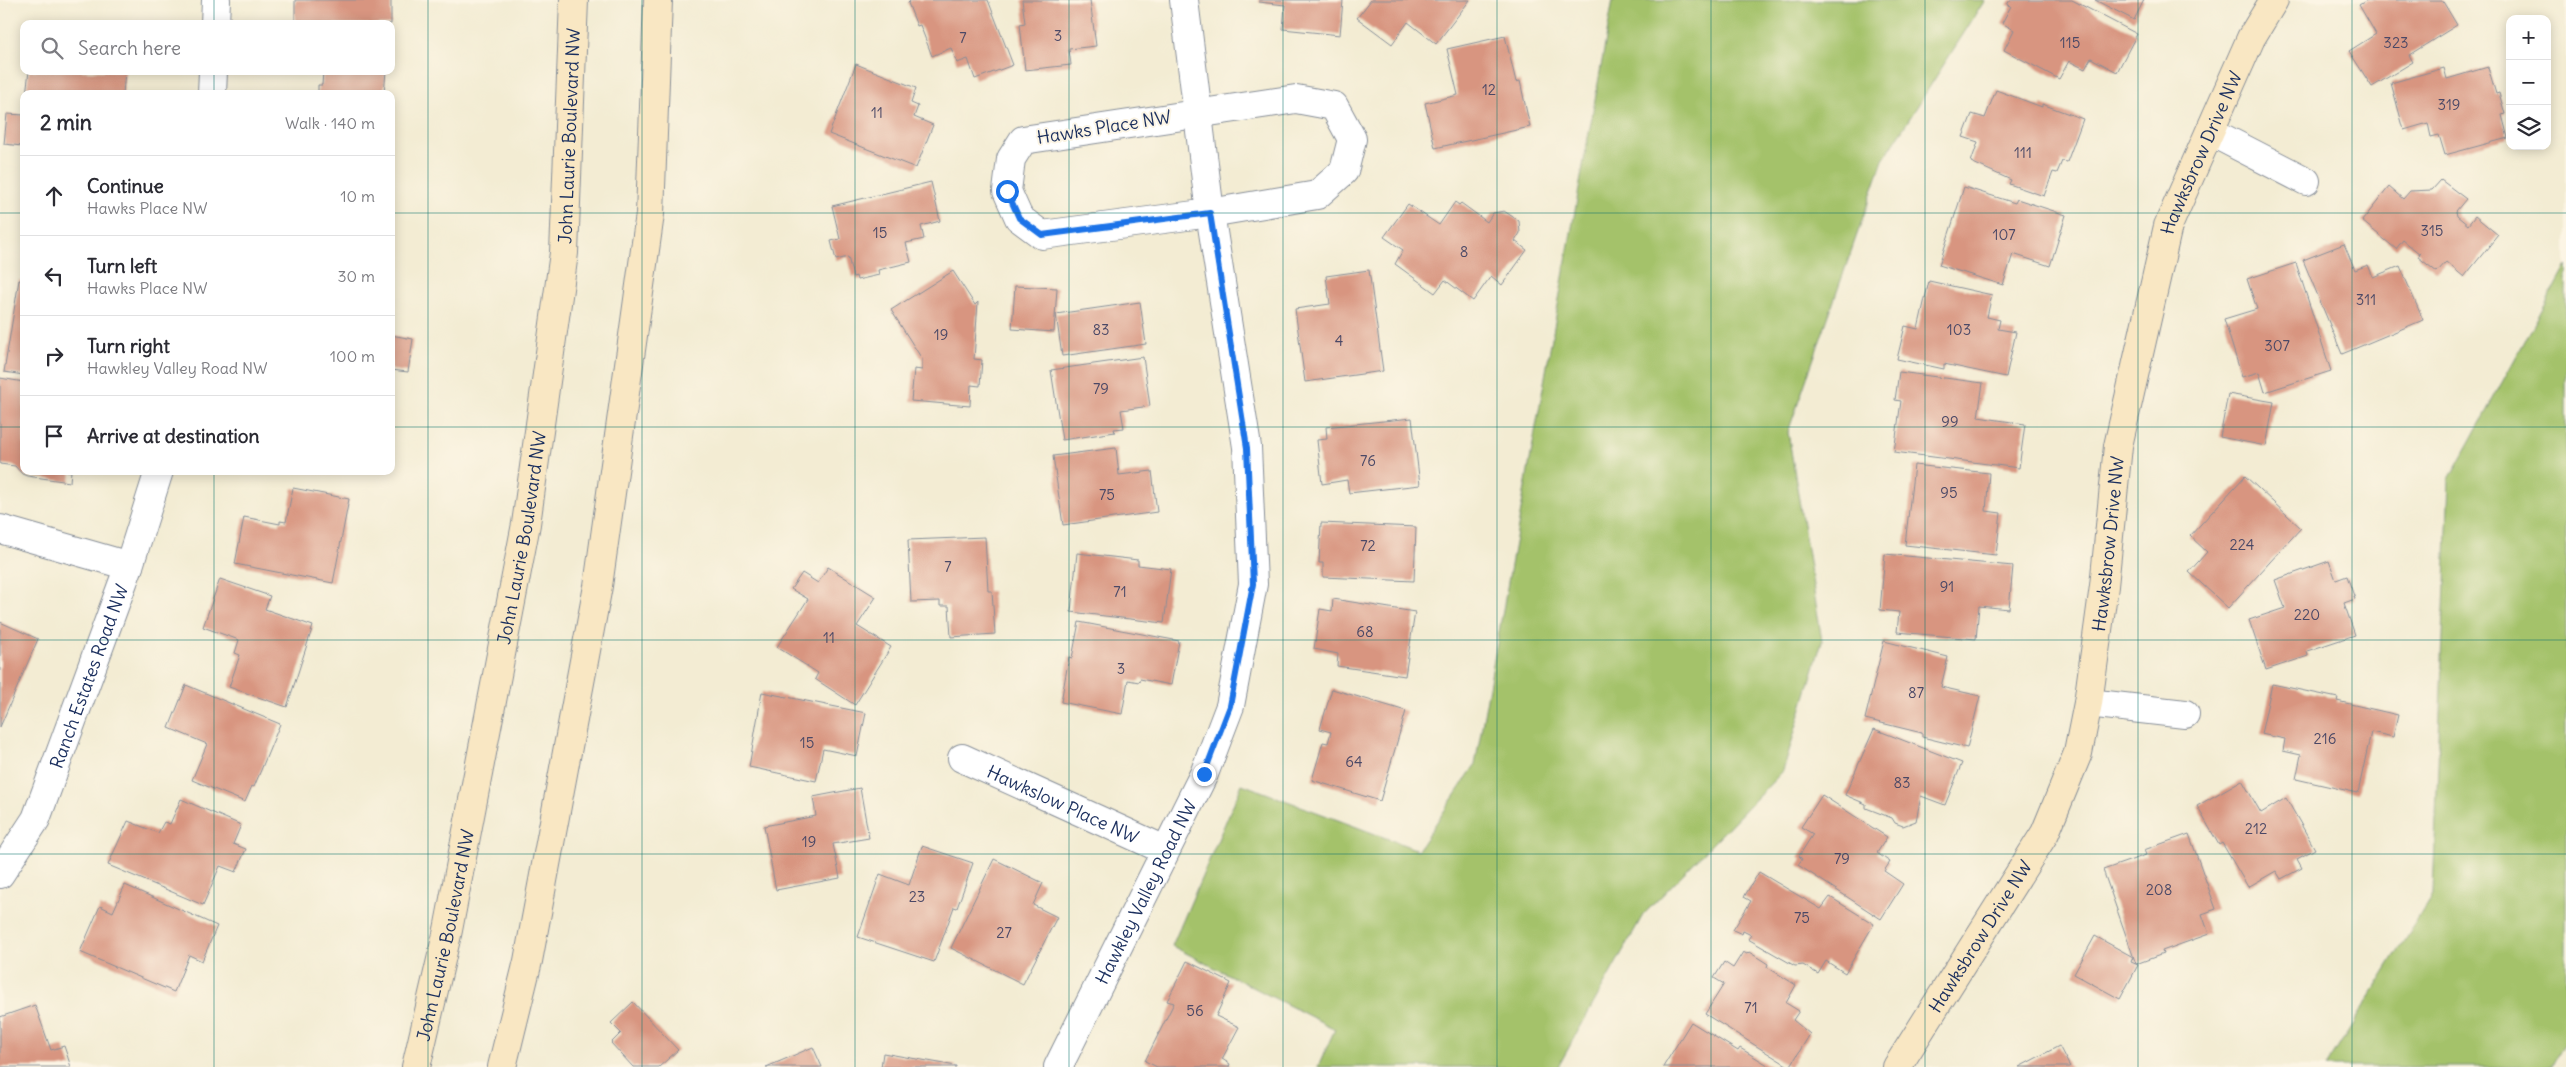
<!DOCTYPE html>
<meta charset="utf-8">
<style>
body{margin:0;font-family:Delius,sans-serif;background:#f7f7f7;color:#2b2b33}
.controls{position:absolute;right:15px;top:15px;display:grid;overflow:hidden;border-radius:10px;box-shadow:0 2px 12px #0003}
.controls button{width:45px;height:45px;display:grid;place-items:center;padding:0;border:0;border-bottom:1px solid #e1e1e2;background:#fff;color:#2b2b33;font:25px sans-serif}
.stop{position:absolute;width:15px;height:15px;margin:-11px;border:4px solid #1a73e8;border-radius:50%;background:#fff}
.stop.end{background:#1a73e8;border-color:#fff;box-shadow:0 1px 5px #0008}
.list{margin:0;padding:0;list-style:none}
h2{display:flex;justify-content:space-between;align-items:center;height:65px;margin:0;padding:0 20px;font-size:21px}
h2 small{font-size:16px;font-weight:400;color:#7c7c81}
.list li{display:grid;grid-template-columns:32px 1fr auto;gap:15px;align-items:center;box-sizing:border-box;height:80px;padding:0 20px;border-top:1px solid #e1e1e2}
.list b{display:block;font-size:19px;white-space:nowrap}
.list p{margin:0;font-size:16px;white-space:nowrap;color:#7c7c81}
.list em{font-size:16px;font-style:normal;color:#7c7c81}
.icon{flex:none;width:28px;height:28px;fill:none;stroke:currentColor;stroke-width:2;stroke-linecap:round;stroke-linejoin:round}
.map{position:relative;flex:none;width:2566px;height:1067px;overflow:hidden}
.search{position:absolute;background:#fff;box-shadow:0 2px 12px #0003;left:20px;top:20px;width:375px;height:55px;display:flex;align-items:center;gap:12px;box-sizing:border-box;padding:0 18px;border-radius:10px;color:#7c7c81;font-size:19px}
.panel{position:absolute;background:#fff;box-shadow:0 2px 12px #0003;left:20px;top:90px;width:375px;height:385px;border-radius:10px}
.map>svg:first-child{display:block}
.green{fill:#a4c26a;stroke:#607864}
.building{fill:#d89580}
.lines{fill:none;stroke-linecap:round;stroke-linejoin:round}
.street-casing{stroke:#878e98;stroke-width:30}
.secondary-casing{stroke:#878e98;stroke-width:30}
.street{stroke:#fff;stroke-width:28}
.secondary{stroke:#f9e7c3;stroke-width:28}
.route{stroke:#1a73e8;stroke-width:6}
.grid{fill:none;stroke:#0f766e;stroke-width:1;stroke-opacity:0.55}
.labels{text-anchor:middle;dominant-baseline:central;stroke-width:4;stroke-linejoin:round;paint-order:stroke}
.number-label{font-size:15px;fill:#4a4866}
.street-label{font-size:18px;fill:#1b2f5e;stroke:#fcf5e5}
</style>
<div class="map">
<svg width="2566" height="1067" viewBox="0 0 2566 1067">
<rect width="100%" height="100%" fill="#fcf5e5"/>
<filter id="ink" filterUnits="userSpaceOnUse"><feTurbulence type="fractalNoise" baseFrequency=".02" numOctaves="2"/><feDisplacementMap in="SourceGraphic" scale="10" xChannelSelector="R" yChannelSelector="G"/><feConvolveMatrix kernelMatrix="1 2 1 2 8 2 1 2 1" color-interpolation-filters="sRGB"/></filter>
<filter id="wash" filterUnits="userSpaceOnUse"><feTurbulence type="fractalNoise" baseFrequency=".0096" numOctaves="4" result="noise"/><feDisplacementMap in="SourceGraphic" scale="20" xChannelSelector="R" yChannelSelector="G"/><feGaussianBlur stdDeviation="1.12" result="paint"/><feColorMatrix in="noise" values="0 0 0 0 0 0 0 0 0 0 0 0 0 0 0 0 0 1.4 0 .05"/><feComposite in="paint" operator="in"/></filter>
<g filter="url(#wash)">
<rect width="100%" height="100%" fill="#f3ecd3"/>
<path class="green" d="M1613 0H1985L1883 160 1788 432 1822 641 1783 771 1643 915 1558 1067H1318L1335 1029 1172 946 1242 784 1418 850 1475 765Z
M2566 266V1040L2551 1067H2326L2433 894 2449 479Z"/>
<g id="blocks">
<path class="building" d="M295 0H391V24H295Z
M911 0H988L1013 65 975 79 968 59 957 63 951 48 932 56 920 25 917 26 908 3Z
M1022 0H1090L1096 46 1069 49 1071 65 1025 70 1020 24 1025 23Z
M1259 0H1343L1340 35 1283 29 1285 5 1259 2Z
M1371 0H1470L1436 44 1408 22 1392 44 1357 18Z
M2010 0H2072L2137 34 2117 72 2091 58 2085 69 2069 61 2059 79 2004 50 2014 30 2002 23 2011 6 2007 5Z
M2095 0H2144L2134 20Z
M2367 0H2442L2457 25 2409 55 2413 62 2372 87 2349 51 2376 34 2359 5Z
M1505 36 1516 82 1520 81 1530 127 1435 148 1425 103 1458 95 1447 49Z
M856 64 916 88 911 103 918 106 914 117 933 125 916 168 829 134Z
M2488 67 2496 94 2499 93 2505 114 2502 115 2508 138 2445 155 2439 135 2431 137 2428 123 2404 130 2391 83 2444 68 2447 79Z
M29 71H125L123 94H26Z
M323 71H386L384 94H318V85H322Z
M1996 90 2042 107V104L2083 119 2067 162 2062 161 2057 173 2053 172 2044 196 2009 184 2011 180 1971 162 1978 142 1963 137 1972 114 1985 118Z
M7 114 24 115V150H22V146L4 144Z
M2441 180 2466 199 2456 211 2457 216 2468 225 2475 216 2498 235 2464 277 2446 262 2437 272 2418 257 2420 254 2403 240 2396 249 2362 221 2389 187 2403 199 2410 191 2432 190Z
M931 182 940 221 921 226 924 239 906 243 911 262 878 270 879 275 857 280 856 276 853 277 848 257 836 260 831 241 840 239 832 206Z
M1964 187 2015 203 2017 199 2066 215 2050 266 2013 254 2003 285 1939 265Z
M1455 202 1459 205 1461 203 1487 222 1493 213 1504 211 1519 221 1520 233 1515 241 1527 250 1502 285 1491 276 1473 301 1445 280 1435 293 1395 264 1403 250 1384 237 1408 204 1439 225Z
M2344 244 2355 270 2368 265 2373 277 2400 266 2423 320 2342 354 2303 260Z
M2296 263 2331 371 2265 392 2259 372 2242 377 2224 319 2257 309 2247 279Z
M1369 270 1383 371 1305 382 1295 309 1330 304 1326 276Z
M953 271 975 305 978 302 974 359 982 360 980 386 971 385 970 406 911 401 914 369 922 370V359L891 310Z
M19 280 24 281V375L4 372Z
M1929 281 1992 295 1987 317 2000 320 1998 329 2016 332 2006 377 1944 364V369L1897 359 1905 326 1918 329Z
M1015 286 1057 288 1054 332 1012 329Z
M1140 302 1146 344 1062 356 1056 314Z
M391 335 413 339 408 372 391 370Z
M1143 357 1150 406 1121 410 1124 428 1114 429 1115 432 1062 440 1051 370Z
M1899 372 1983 383 1978 417 2025 424 2019 468 1894 452 1901 401 1895 400Z
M0 378 24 382V471H71L70 482 27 476 22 474 15 466 0 464Z
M2228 394 2274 402 2266 446 2220 437Z
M1412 418 1420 485 1349 493 1347 480 1322 484 1317 440 1327 439 1326 427Z
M1116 448 1119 475 1152 471 1157 512 1063 525 1053 456Z
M1914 465 1989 473 1986 511 2001 513 1996 555 1905 545Z
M2245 476 2301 528 2228 608 2189 572 2207 552 2190 536Z
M293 488 349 499 333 583 235 564 244 517 280 524V521L286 522Z
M1321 523 1416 527 1414 581 1323 577V563H1319Z
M985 537 988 591H992L995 634 951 637 949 606H940V601L911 602 908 540Z
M1077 553 1138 560V565L1171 569 1164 623 1071 612Z
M1885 554 2013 566 2009 609 1979 606 1976 639 1897 632 1899 612 1880 610Z
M2329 561 2336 580 2347 576 2355 599 2344 603 2355 635 2307 651 2308 656 2266 670 2249 620 2285 608 2275 580Z
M828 567 876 597 857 626 891 647 855 705 815 679 818 673 777 647 808 599 791 589 802 573 818 583Z
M220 579 270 596 265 609 313 626 287 707 229 687 240 655 235 653 239 640 203 627Z
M1333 599 1415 612 1405 676 1337 666 1338 654 1314 649 1320 609 1332 611Z
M0 622 38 639 0 727Z
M1079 622 1179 641 1171 685 1140 679 1139 682 1128 680 1122 714 1061 702 1069 657 1072 658Z
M1884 641 1948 657 1941 687 1980 696 1967 748 1922 737V733L1865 719Z
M2272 684 2338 698 2337 701 2398 715 2393 737 2371 732 2358 793 2296 779 2301 755 2283 751 2285 739 2261 734Z
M186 685 280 724 254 787 252 786 245 802 192 780 207 744 169 728Z
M1332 689 1406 711 1380 801 1312 780 1323 742 1328 743 1331 732 1320 729Z
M762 692 866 713 857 756 823 749 816 781 749 767Z
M1874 729 1962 763 1945 805 1921 796 1916 821 1903 826 1895 823 1892 818 1866 808V804L1845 795Z
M2242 780 2261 813 2286 798 2315 849 2297 859 2302 868 2281 879 2276 871 2248 887 2222 843 2219 845 2197 806Z
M860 788 869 838 833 844 840 878 776 890 764 826 816 816 813 797Z
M1822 795 1887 837 1877 853 1890 862 1884 871 1903 884 1881 919 1798 865 1802 859 1799 856 1813 834 1801 827Z
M181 799 241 825 233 844 246 849 236 872 220 866 203 905 108 865 128 821 158 833 164 822 170 824Z
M2189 834 2216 909 2202 914 2209 934 2162 951 2163 954 2136 964 2103 870 2146 855 2144 850Z
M922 846 973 863 957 908 954 907 934 962 858 937 880 874 909 885Z
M994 859 1043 883 1033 905 1057 917 1023 984 951 948Z
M1759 872 1821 909 1830 897 1874 924 1845 973 1826 961 1818 974 1803 965 1795 966 1748 939 1751 935 1743 931 1742 934 1733 930 1751 901 1744 897Z
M125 885 217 926 202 961 189 955 174 992 80 952 100 906 113 912Z
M2095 936 2133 957 2131 962 2138 965 2120 999 2074 974Z
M1743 952 1747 954 1749 952 1768 964 1767 967 1796 985 1786 1003 1799 1011 1793 1020 1810 1034 1790 1067 1705 1014 1724 984 1714 978 1724 962 1733 968Z
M1187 961 1231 983 1216 1016 1239 1027 1222 1059 1230 1064 1229 1067H1157L1145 1061 1174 1003 1167 1001Z
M633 1002 678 1050 659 1067H633L611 1043 621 1033 611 1023Z
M35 1005 51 1050 64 1046 71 1067H0V1017Z
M1691 1022 1738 1051 1740 1048 1771 1067H1663Z
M2059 1046 2070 1067H2019Z
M813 1047 822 1067H766L776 1063Z
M883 1053 956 1066V1067H881Z"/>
</g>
</g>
<g filter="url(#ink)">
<use href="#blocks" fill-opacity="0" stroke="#878e98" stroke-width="1"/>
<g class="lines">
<defs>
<g id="street">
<path d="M215 24 216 0"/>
<path d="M212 94 213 71"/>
<path d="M1296 99 1334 106 1352 139 1344 171 1317 195 1210 213 1042 235 1019 218 1007 191 1011 159 1023 140Z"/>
<path d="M2211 132 2306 181"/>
<path d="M0 529 129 566"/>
<path d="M2088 703 2185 714"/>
<path id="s1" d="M962 758 1165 850"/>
<path id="s2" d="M0 874 36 819 129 566 159 471"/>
<path id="s3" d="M1058 1067 1204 774 1230 706 1253 584 1247 447 1210 213 1184 0"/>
</g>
<g id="secondary">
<path id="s4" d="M416 1067 448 930 526 524 564 253 574 0"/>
<path d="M502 1067 528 961 598 586 650 214 658 0"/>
<path id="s5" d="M1897 1067 2045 833 2078 753 2088 703 2104 586 2118 446 2168 226 2251 38 2274 0"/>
</g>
</defs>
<use href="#street" class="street-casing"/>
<use href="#secondary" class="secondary-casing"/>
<use href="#street" class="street"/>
<use href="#secondary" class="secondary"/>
</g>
</g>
<g class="lines" filter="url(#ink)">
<path class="route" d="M1007 191 1019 218 1042 235 1210 213 1247 448 1253 584 1230 706 1204 774"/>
</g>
<path class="grid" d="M214 0V24M428 0V1067M642 0V1067M855 0V1067M1069 0V1067M1283 0V1067M1497 0V1067M1711 0V1067M1925 0V1067M2138 0V1067M2352 0V1067M214 71V94M0 213H24M391 213H2566M0 427H24M391 427H2566M214 471V1067M0 640H2566M0 854H2566"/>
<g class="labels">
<g class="number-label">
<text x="1058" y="35">3</text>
<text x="963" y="37">7</text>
<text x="2070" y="42">115</text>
<text x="2396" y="42">323</text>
<text x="1489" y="89">12</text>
<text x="2449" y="104">319</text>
<text x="877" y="112">11</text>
<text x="2023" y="152">111</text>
<text x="2432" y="230">315</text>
<text x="880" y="232">15</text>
<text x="2004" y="234">107</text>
<text x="1464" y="251">8</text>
<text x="2366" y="299">311</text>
<text x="1101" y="329">83</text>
<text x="1959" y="329">103</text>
<text x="941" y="334">19</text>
<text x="1339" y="340">4</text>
<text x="2277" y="345">307</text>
<text x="1101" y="388">79</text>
<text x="1950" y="421">99</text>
<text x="1368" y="460">76</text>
<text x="1949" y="492">95</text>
<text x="1107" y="494">75</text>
<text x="2242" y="544">224</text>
<text x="1368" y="545">72</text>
<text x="948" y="566">7</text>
<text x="1947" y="586">91</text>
<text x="1120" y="591">71</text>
<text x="2307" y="614">220</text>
<text x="1365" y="631">68</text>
<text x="829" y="637">11</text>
<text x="1121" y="668">3</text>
<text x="1916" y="692">87</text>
<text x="2325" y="738">216</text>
<text x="807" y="742">15</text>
<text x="1354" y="761">64</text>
<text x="1902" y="782">83</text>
<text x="2256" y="828">212</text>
<text x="809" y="841">19</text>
<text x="1842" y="858">79</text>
<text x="2159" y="889">208</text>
<text x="917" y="896">23</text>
<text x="1802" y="917">75</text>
<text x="1004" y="932">27</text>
<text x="1751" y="1007">71</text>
<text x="1195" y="1010">56</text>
</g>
<g class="street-label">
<text transform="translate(1104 127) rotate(-9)">Hawks Place NW</text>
<text stroke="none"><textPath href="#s4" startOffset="945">John Laurie Boulevard NW</textPath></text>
<text stroke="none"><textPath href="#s5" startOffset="979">Hawksbrow Drive NW</textPath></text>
<text stroke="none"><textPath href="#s4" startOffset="540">John Laurie Boulevard NW</textPath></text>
<text stroke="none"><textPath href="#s5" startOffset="575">Hawksbrow Drive NW</textPath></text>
<text stroke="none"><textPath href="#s2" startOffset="218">Ranch Estates Road NW</textPath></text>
<text stroke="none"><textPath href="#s1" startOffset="111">Hawkslow Place NW</textPath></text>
<text stroke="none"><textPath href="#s3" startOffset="196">Hawkley Valley Road NW</textPath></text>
<text stroke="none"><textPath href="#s4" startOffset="135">John Laurie Boulevard NW</textPath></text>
<text stroke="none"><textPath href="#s5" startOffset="155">Hawksbrow Drive NW</textPath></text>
</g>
</g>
</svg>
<div class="controls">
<button>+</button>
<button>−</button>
<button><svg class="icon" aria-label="layers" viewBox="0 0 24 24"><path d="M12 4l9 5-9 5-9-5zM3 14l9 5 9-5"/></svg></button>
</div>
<div class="stop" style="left:1007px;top:191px"></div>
<div class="stop end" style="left:1204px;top:774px"></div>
<div class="search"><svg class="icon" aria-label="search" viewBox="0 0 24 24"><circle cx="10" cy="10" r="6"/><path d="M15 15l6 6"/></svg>Search here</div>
<section class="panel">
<h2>2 min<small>Walk · 140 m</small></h2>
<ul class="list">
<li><svg class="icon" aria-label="ahead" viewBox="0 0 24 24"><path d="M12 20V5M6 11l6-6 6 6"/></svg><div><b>Continue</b><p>Hawks Place NW</p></div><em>10 m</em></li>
<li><svg class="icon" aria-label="left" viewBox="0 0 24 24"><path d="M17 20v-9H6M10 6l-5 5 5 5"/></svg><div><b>Turn left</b><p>Hawks Place NW</p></div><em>30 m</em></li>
<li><svg class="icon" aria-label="right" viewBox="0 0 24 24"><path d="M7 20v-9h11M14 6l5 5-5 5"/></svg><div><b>Turn right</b><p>Hawkley Valley Road NW</p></div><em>100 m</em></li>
<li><svg class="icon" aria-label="arrive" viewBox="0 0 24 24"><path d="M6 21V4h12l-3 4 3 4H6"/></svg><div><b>Arrive at destination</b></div></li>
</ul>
</section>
</div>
